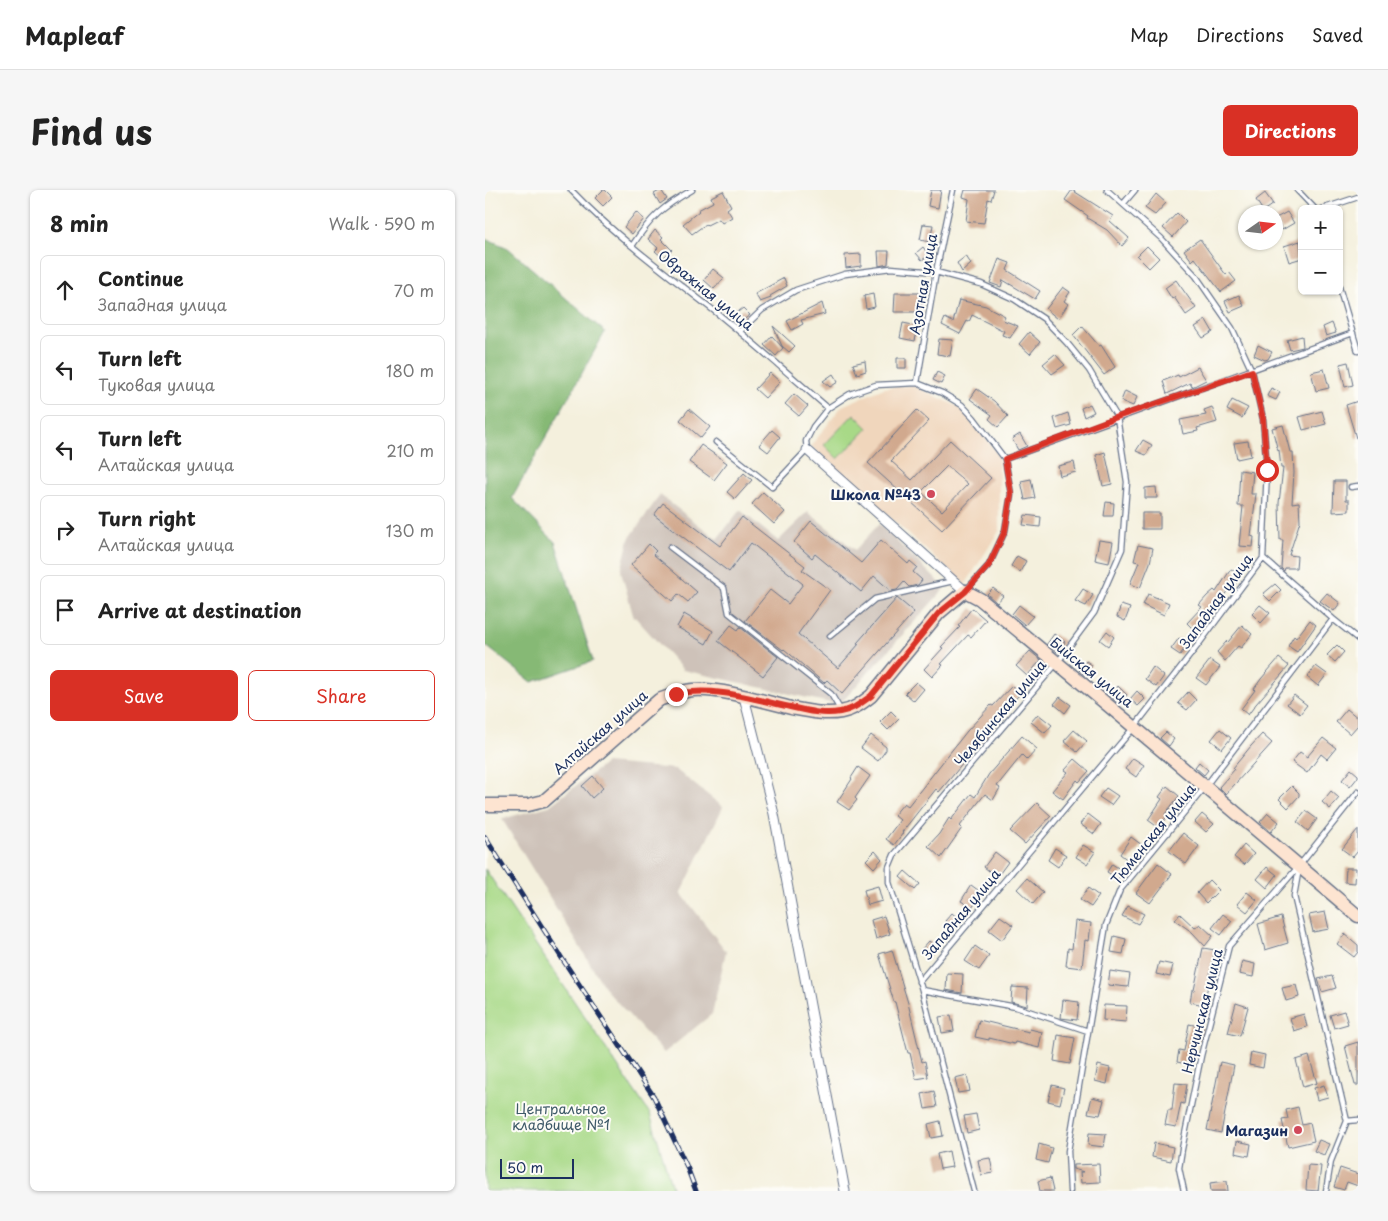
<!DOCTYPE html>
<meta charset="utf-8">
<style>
body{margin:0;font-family:"Playpen Sans",sans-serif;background:#f6f6f6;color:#222}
.controls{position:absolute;right:15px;top:15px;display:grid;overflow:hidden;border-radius:8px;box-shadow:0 1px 4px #0004}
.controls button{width:45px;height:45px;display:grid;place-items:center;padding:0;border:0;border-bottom:1px solid #e0e0e0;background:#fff;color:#222;font:25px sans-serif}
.compass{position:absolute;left:753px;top:15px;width:45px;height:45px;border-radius:50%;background:#fff;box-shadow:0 1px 4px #0004;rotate:76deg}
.scale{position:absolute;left:15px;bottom:12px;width:74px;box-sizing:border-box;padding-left:5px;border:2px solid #1b2f5e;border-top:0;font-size:14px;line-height:18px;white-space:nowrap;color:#1b2f5e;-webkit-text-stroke:4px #fdfcf7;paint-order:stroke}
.stop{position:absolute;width:15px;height:15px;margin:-11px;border:4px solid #d93025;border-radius:50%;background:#fff}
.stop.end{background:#d93025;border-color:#fff;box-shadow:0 1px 5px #0008}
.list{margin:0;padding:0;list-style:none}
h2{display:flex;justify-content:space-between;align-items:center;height:65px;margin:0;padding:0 20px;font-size:21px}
h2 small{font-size:16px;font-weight:400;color:#767676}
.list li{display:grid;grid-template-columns:32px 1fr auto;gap:15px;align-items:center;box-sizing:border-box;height:70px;margin:0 10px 10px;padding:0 10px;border:1px solid #e0e0e0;border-radius:8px}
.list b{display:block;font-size:19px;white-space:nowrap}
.list p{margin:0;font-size:16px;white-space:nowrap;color:#767676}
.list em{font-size:16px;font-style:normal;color:#767676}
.actions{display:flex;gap:10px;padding:15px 20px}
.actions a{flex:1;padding:11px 0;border:1px solid #d93025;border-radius:8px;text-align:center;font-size:18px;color:#d93025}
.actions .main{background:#d93025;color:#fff}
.icon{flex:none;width:28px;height:28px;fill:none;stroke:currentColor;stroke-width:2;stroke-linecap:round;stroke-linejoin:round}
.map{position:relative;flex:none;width:873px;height:1001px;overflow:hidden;border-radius:8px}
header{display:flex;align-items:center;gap:30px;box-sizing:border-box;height:70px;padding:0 25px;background:#fff;border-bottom:1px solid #e0e0e0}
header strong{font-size:24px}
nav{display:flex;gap:28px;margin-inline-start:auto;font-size:18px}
.intro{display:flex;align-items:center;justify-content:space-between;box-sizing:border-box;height:120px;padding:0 30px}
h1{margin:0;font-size:35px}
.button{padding:12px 22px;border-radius:8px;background:#d93025;color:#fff;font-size:18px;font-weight:700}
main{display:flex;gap:30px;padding:0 30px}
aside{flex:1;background:#fff;border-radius:8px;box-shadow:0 1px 4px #0004}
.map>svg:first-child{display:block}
.built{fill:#f0d6bc}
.industrial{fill:#cec2b9}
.green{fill:#a8d987;stroke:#628472}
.forest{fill:#86b974;stroke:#507469}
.building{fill:#d1a98e;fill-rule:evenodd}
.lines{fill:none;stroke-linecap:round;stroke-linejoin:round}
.lane-casing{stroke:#67738a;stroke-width:7}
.street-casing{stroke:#67738a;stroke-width:11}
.secondary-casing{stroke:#67738a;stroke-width:15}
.lane{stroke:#fff;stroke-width:4.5}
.street{stroke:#fff;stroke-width:9}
.secondary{stroke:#fde4d1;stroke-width:12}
.rail-casing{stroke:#1b2f5e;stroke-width:5}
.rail{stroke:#fdfcf7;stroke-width:3;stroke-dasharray:9;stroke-linecap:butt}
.route{stroke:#d93025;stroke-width:6}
.poi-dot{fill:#d1495b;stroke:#fdfcf7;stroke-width:2}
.labels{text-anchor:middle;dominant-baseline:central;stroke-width:4;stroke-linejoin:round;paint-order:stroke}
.street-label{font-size:14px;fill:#1b2f5e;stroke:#fdfcf7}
.poi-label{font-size:14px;font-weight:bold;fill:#1b2f5e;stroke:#fdfcf7;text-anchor:end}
.park-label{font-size:14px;fill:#3e5a68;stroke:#fdfcf7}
</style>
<header>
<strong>Mapleaf</strong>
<nav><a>Map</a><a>Directions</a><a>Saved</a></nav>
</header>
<div class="intro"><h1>Find us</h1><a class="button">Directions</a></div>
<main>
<aside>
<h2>8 min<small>Walk · 590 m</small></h2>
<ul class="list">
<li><svg class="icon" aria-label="ahead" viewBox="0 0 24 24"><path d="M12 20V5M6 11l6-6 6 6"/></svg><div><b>Continue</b><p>Западная улица</p></div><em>70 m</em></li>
<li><svg class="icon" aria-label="left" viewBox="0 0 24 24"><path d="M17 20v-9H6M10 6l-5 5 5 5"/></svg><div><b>Turn left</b><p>Туковая улица</p></div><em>180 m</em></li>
<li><svg class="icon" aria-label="left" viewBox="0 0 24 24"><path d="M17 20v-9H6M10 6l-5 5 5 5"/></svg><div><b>Turn left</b><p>Алтайская улица</p></div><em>210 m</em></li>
<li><svg class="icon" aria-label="right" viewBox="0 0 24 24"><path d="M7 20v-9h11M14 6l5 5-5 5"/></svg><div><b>Turn right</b><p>Алтайская улица</p></div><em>130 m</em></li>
<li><svg class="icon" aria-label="arrive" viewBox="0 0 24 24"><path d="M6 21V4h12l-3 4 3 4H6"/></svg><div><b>Arrive at destination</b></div></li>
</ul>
<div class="actions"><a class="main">Save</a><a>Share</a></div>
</aside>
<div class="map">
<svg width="873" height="1001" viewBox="0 0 873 1001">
<rect width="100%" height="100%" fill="#fdfcf7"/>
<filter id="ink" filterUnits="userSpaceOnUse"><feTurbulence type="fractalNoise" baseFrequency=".02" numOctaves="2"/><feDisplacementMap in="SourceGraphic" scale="10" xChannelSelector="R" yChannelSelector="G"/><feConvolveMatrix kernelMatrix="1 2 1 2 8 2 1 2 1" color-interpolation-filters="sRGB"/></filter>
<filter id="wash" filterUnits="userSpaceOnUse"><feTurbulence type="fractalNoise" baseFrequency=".0096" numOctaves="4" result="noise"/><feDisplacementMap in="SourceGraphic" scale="20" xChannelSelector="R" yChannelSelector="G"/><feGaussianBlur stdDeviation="1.12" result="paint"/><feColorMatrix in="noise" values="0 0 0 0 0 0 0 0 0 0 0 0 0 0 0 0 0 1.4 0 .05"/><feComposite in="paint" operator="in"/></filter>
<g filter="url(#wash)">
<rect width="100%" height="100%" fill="#f4f0dd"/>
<path class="built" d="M427 195 478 219 514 266V341L480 395 326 256 357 216 399 198Z"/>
<path class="industrial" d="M175 305 232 349 255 320 293 351 323 322 370 360 394 334 460 398 354 515 198 480 148 425 136 381 144 349Z
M121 573 190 579 238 617 196 703 241 761 227 824 179 863 121 800 17 629 64 616Z"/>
<path class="green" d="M369 224 383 238 353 269 339 255Z
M0 679 165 924 188 1001H0Z"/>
<path class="forest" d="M0 48 23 58 120 142 27 308 70 352 108 471 47 492 0 455Z"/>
<g id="blocks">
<path class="building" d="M118 0H120L127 7 118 16 110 8Z
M176 0 182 9 175 14 169 4Z
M446 0H456L453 18 443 16Z
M480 0H509L506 10 503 9 499 33 481 31 484 9 478 7Z
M587 0 628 26 625 31 644 48 637 56 622 40 602 28 603 26 580 10Z
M238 1 246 16 242 19 247 27 237 33 234 29 222 35 221 34 207 44 198 34 214 21 213 20 228 12 226 7Z
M780 3 788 14 778 21 771 10Z
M671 4 681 13 670 25 660 18Z
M151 22 159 29 147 44 139 37Z
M802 22 809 33 797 40 791 28Z
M692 23 701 32 688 47 678 38Z
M438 34 448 35 445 52 435 50Z
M170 40 178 47 176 49 187 60 178 68 170 61 173 58 163 49Z
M715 49 741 85 744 82 751 91 736 102 710 68 707 71 699 60Z
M815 51 817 68 804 72 799 56Z
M662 56 674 68 664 78 652 66Z
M438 57 444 65 437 70 431 63Z
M393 61H404L403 74 394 76Z
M376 64V76L361 78 360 65Z
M481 66 486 74 477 82 472 73Z
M514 69 525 73 522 80 555 101 550 109 518 90 516 97 505 93Z
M228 79 239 88 229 99 219 90Z
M299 88 302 96 285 106 286 108 275 112 270 104Z
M691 90 711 118 701 125 689 107 687 109 680 98Z
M578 97 585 102 579 111 583 114 573 129 561 119Z
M410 103H437L436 122H409Z
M388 104 390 117 381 119 379 106Z
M754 105 759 116 745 122 740 111Z
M474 110 501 116 520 126 518 130 533 136 525 148 517 145 519 141 487 125 484 132 482 131 475 144 457 135 460 128 468 132Z
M337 113 340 124 316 130 318 134 307 140 302 131Z
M258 118 265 125 257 131 249 125Z
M721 130 728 142 718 148 710 137Z
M418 133 433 136 430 151 415 148Z
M847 133 851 143 841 146 838 137Z
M288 136 310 156 304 162 297 156Z
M597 136 614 156 616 155 630 177 619 185 588 145Z
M544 142 555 152 545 164 534 154Z
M287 146 298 158 291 166 279 155Z
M817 146 818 157 805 160 802 150Z
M454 149 468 150 465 166 452 164Z
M773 155 787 162 783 169 780 170 769 165Z
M570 164 580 175 567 184 558 174Z
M412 168H421V178H412Z
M380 171 381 181 372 184 368 174Z
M863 172 868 195 860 197 855 174Z
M713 177 721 190 707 197 705 193 682 204 678 191 693 185 694 187Z
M839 179 844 198 831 201 826 182Z
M452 182 460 186 456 194 448 190Z
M285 183 295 192 280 208 270 199Z
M348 184 353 192 345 197 338 191Z
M786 198 795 202 791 210 782 206Z
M492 199 509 211 523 226 513 237 504 229 507 225 485 209Z
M640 201 652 207 648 216 636 211Z
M309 204 323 216 314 226 300 214Z
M747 210 763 218 757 228 742 220Z
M873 211V248H871L861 215Z
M605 214 609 222 599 227 596 218Z
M727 217 732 232 712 238 713 241 698 244 695 230 721 225 719 220Z
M204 219 225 237 216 248 195 230Z
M432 220 444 231 406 271 427 290 465 250 506 288 457 340 383 273ZM462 276 483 294 457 321 436 302Z
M837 221 841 234 818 240 814 227Z
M583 223 586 235 572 239 569 228Z
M798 235 805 262H808L809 283 807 313 814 312 815 331 804 365 812 366 811 378H800L799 381 796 378 798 350H795L794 313 798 278H796L794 260 793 261 787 238Z
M287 240 295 247 283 262 274 255Z
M535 244 542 256 533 260 527 249Z
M658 250 667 255 661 265 651 261Z
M763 251 766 266 752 269 749 253Z
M216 255 242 273 229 290 204 272Z
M620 262 627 294 618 296 611 265Z
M589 272 591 282 575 286 573 276Z
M755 280 768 282 766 304H771L766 346 769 347 768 357 754 356 758 316H753Z
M259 283 267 290 250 309 242 302Z
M546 289 550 308 540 310 536 291Z
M849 291H861V310H864V321L848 322Z
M671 297 672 308H660V298Z
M278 302 300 322 289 334 267 314Z
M621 312 629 313 628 326H619Z
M178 313 235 356 257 327 320 376 317 380 345 400 313 444 353 478 374 454 372 453 412 408 429 422 357 504 342 490 339 493 299 459 298 460 260 431 285 400 303 414 318 394 266 353 244 382 169 325Z
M657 323H675V339H657Z
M540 325 556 327 555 337 538 335Z
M326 331 376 373 396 350 423 374 425 371 432 377 428 382 437 390 433 395 424 397 419 392 412 400 406 401 389 386 376 402 330 364 327 368 309 352Z
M614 350 628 352 624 373 610 370Z
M164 354 171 361 168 364 212 402 203 412 193 404 187 411 146 375Z
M653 355 668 358 665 373 655 398 645 394 654 372 649 371Z
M532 366 541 371 535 382 526 376Z
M746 379 756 385 747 399 745 398 710 441 702 433 717 417 714 415 722 406 729 400 731 402Z
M790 394 796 400 785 411 778 404Z
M508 398 518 406 512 413 502 404Z
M598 399 608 405 601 416 590 411Z
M842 403 855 413 849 421 835 411Z
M663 404 684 413 679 425 658 415Z
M534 415 548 426 540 435 527 424Z
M636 415 645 418 640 431 632 427Z
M775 415 785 423 776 433 767 424Z
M487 418 501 430 486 447 483 445 456 474 458 475 447 487 439 479 458 458 456 457 475 437 473 436Z
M199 424 228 441 221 454 192 437Z
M825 430 831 435 812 462 803 456 809 446 811 448Z
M246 435 253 440 255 437 293 467 278 486 233 451Z
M757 435 767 444 756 458 753 456 740 471 732 462 742 451 743 452Z
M622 441 629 447 623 456 615 450Z
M569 444 580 452 572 462 562 454Z
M694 448 703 454 695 465 686 459Z
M852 455 859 462 850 472 842 465Z
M545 461 556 470 542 486 531 476Z
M794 468 804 476 771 514 763 525 756 519 770 500 769 499 776 489Z
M725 470 735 477 721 495 711 488Z
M601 471 607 475 600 485 594 480Z
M831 476 842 484 833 496 822 487Z
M668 477 679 486 671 497 660 489Z
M431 492 439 499 429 511 420 503Z
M527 496 536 503 516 524 520 527 496 554 495 553 454 602 451 599 417 642 418 643 409 655 401 649 415 630 409 625 419 613 423 616 482 541 506 515 508 516Z
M633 496 642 505 634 514 626 507Z
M652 501 660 509 653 516 645 509Z
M703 502 711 510 702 520 693 513Z
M809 505 822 515 815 524 802 514Z
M575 507 586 515 580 523 569 514Z
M862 519 873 528V535L865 544 851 532Z
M406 521 414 529 403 540 395 532Z
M553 524 567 535 560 543 546 532Z
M735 539 746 548 737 559 726 550Z
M589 540 602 551 592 562 579 551Z
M681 542 689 549 684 556 675 548Z
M777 544 787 553 741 604 734 597 750 579 748 578 766 556Z
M386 545 401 557V560L393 571 376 558Z
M537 546 552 559 542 570 537 565 512 596 515 598 508 610 500 604 475 636 477 638 456 668 443 656 454 644 464 628 466 630 486 604 490 607 504 584Z
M838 548 851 558 842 569 836 564 822 583 807 572 815 562 822 567Z
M648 568 659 575 651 587 640 579Z
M590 569 604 581 594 592 592 590 578 609 567 601 583 582 580 580Z
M714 572 723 580 719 585 710 577Z
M373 577 385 586 370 608 372 610 364 620 352 612 367 589 366 588Z
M866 579 873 585V587L865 597 857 590Z
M108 586 118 598 107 608 97 596Z
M682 596 694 606 680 624 682 626 674 638 663 630 677 609 674 607Z
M807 596 814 603V606L803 618 794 609Z
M621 598 633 606 626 615 614 607Z
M846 601 854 608 845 619 837 612Z
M552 613 566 626 540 654 525 641Z
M821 621 832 629 823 641 812 632Z
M783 623 794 632 786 642 775 632Z
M603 624 616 634 609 644 595 634Z
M717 624 729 634 721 642 710 632Z
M873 639V661L868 667 857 659Z
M698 643 714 656 701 674 684 661Z
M646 647 657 655 644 671 635 664Z
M598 655 610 662 602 674 591 667Z
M759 655 769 664 759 675 749 667Z
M570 658 581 665 573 677 563 670Z
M390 661 397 669 389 678 381 670Z
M510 662 523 672 512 687 499 677Z
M673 673 687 684 665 713 651 703Z
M627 674 638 681 633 689 622 682Z
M782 677 792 685 782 698 772 689Z
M861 678H871L870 693 860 692Z
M420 681 435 694 430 700 415 687Z
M542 688 558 702 548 714 532 699Z
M724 690 734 700 721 713 712 703Z
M486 695 497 703 487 718 476 711Z
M393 696 397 711 383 715 379 700Z
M603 698 614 706 606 717 595 710Z
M762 702 772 710 762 722 752 714Z
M643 716 659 724 653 734 637 726Z
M840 722 844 739 828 742 824 725Z
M467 723 475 730 467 738 460 731Z
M695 724 710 738 715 734 728 746 720 756 707 742 690 730Z
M738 724 747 731 736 745 727 738Z
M399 726 405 744 391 749 386 730Z
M515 726 528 735 517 750 504 740Z
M796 727 803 753 780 760 773 734Z
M590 731 606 733 604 751 600 750 597 778 581 776 583 758 587 759Z
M860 744 873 755V762L869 767 852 754Z
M629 746 641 749 638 764 626 762Z
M444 751 452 757 443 768 435 761Z
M490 756 504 766 494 780 480 771Z
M718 758 730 760 719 815 705 812 707 800H709Z
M407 760 423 813 437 872 440 871 443 887 431 889 425 863H423L410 812H409L394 764Z
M757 771 770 774 768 787 754 784Z
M674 772 688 775 685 787 671 784Z
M625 781 645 784 643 797 623 795Z
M462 783 478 784 477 803 461 800Z
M847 786 851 798 837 802 833 789Z
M811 795 814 807 801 811 797 798Z
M527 797 543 798 542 816 526 812Z
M578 810 594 812 592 830 576 828Z
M751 813 763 817 755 846 743 843Z
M619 815 642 816 641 832 618 830Z
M859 821 863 834 849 838 845 825Z
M819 824 822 837 809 841 805 828Z
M466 825 469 841 457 843 454 827Z
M494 830 544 842 545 839 557 842 554 858 530 852 529 854 504 848V850L490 847Z
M704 834 718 837 716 850 711 849 706 875 692 872 694 860 699 861Z
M573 845 590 848 585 874 569 871Z
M873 852V895H870L860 856Z
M766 862 780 865 778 878 764 875Z
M824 866 832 893 818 897 811 870Z
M735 872 749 875 736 943 722 940Z
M613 875 625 878 622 894 610 891Z
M482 885 485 901 473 903 470 888Z
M690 893 702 894 699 914 696 913 691 937 680 935 683 920H687Z
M567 895 579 898 575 914 563 911Z
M839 895 843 907 832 910 829 898Z
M449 901 452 917 440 919 437 904Z
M607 907 619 910 615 925 603 923Z
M813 917 817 935 825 933 829 951 803 957 797 930 803 929 801 920Z
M491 924 494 940 482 943 479 926Z
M455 931 458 946 446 948 443 934Z
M604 943 621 944 619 957 603 955Z
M834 950 844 954 839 965 829 961Z
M752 951 766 954 764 966 750 963Z
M669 953 688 957 686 971 667 967Z
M554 954 567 958 563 973 551 970Z
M464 961 467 977 455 979 452 964Z
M505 968 508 983 496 985 493 970Z
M614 974 615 992 596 993 595 982H599L588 979V975Z
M823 975 836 976 833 1001 821 1000Z
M855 978 873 984V996L862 992 859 1000 849 997Z
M565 988 568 1001H555L553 991Z
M742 991 743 1001H726L725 993Z"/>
</g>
</g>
<g filter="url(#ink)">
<use href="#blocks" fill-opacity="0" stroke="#67738a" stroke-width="1"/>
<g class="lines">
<defs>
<path id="lane" d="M86 0C130 46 182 84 232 123 270 154 306 186 343 218
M812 0 830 19
M639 13 650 0
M837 19 873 7
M147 56C166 27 177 17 207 0
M854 97 873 161
M255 141 277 120 311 100 360 84 406 78 451 82 496 94 529 109 559 129 582 153 604 180 632 227 642 292 637 359 609 423 572 473 409 665 404 677V692L437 800 489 1001
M432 193 451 82 468 0
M231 252 287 297 322 260 321 251 328 237 343 218 365 204 391 195 432 193 457 203 477 215 489 228 520 269 526 304 520 341 504 375 481 400
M520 269 868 143
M866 297 873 296
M185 357 239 398 244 423 346 504 356 521
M778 368 848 429 873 449
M345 446 390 409 468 391
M814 678 809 706 862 931 846 971 841 1001
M434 792 650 536 713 455 778 368 782 280 778 229 767 181 747 138 711 86 676 48 622 0
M437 800 531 817 603 841
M862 931 873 930
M585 1001 583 961 621 735 635 700 720 597 848 429
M699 1001 694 978 697 959 716 866 744 756 814 676 873 602"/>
<path id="street" d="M322 260 480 401
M259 507 289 624 360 1001"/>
<path id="secondary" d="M0 615H43L59 611 174 510C185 506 196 501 208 500 236 498 278 511 306 518 322 521 339 525 356 522 368 520 377 513 386 506L454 423 480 401 495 409C622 513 748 620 873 726"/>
</defs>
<use href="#lane" class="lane-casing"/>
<use href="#street" class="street-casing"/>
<use href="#secondary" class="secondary-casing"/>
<use href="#lane" class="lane"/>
<use href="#street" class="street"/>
<use href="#secondary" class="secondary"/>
<defs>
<path id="rail" d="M0 647 78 770 169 907 202 977 211 1001"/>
</defs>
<use href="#rail" class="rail-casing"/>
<use href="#rail" class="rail"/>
</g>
</g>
<g class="lines" filter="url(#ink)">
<path class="route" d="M191 504C229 496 268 509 305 517 322 521 339 525 355 522 368 520 376 513 386 506L454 423 480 402 504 375 520 341 526 304 520 269 632 227 767 181 778 229 782 280"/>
</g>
<g class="poi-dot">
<circle cx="446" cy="304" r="5"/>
<circle cx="813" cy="940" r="5"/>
</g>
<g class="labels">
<g class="street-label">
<text transform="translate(438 94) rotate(-80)">Азотная улица</text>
<text transform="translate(221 100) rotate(39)">Овражная улица</text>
<text transform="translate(731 411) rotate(-54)">Западная улица</text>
<text transform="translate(607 482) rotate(39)">Бийская улица</text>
<text transform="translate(515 523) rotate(-50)">Челябинская улица</text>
<text transform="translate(115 542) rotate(-41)">Алтайская улица</text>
<text transform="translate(668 644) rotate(-51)">Тюменская улица</text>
<text transform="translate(476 724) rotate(-50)">Западная улица</text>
<text transform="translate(717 821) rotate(-76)">Нерчинская улица</text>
</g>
<g class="poi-label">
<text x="436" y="304">Школа №43</text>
<text x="803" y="940">Магазин</text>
</g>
<g class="park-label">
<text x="76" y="918">Центральное<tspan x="76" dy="16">кладбище №1</tspan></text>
</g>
</g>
</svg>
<div class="controls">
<button>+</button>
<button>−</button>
</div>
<svg class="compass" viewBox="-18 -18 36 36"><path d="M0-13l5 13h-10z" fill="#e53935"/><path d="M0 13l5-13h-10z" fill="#767676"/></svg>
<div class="scale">50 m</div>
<div class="stop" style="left:782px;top:280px"></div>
<div class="stop end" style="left:191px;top:504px"></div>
</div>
</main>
